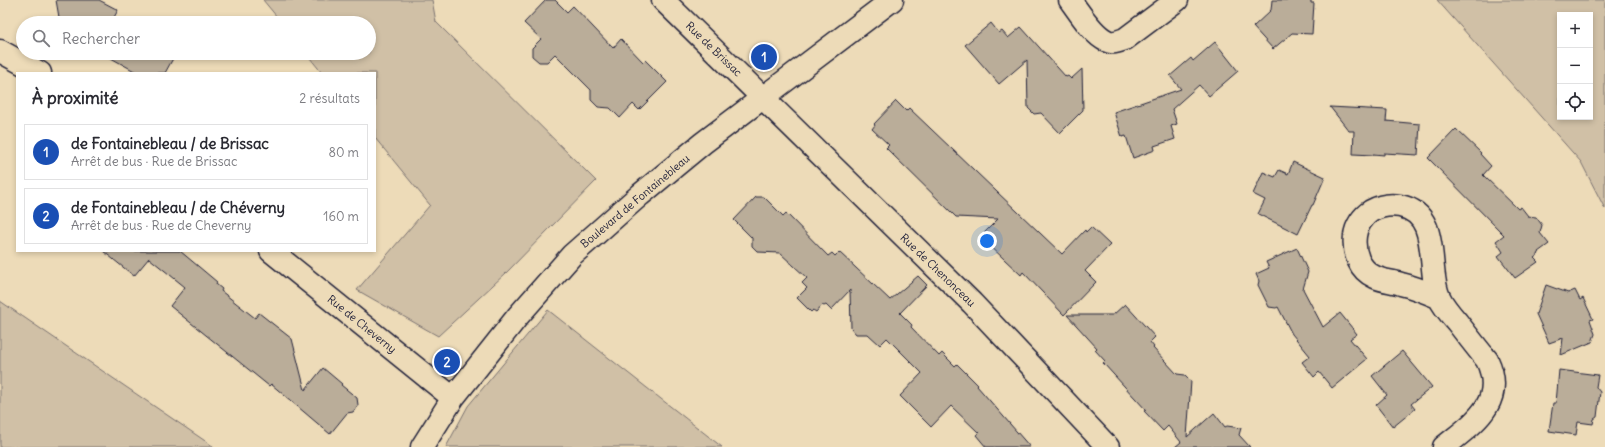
<!DOCTYPE html>
<html lang="fr">
<meta charset="utf-8">
<style>
body{margin:0;font-family:Delius,sans-serif;background:#f2f2f3;color:#2b2b33}
.controls{position:absolute;right:12px;top:12px;display:grid;overflow:hidden;border-radius:0px;box-shadow:0 2px 6px #0003}
.controls button{width:36px;height:36px;display:grid;place-items:center;padding:0;border:0;border-bottom:1px solid #e1e1e2;background:#fff;color:#2b2b33;font:20px sans-serif}
.you{position:absolute;left:987px;top:241px;width:14px;height:14px;margin:-10px;border:3px solid #fff;border-radius:50%;background:#1a73e8;box-shadow:0 0 0 6px #1a73e833}
.badge{display:grid;place-items:center;width:26px;height:26px;border-radius:50%;background:#c8321e;color:#fff;font-size:13px;font-weight:700}
.pin{position:absolute;translate:-50% -50%;border:2px solid #fff;box-shadow:0 1px 4px #0006}
.list{margin:0;padding:0;list-style:none}
h2{display:flex;justify-content:space-between;align-items:center;height:52px;margin:0;padding:0 16px;font-size:17px}
h2 small{font-size:13px;font-weight:400;color:#7c7c81}
.list li{display:grid;grid-template-columns:26px 1fr auto;gap:12px;align-items:center;box-sizing:border-box;height:56px;margin:0 8px 8px;padding:0 8px;border:1px solid #e1e1e2;border-radius:0px}
.list b{display:block;font-size:15px;white-space:nowrap}
.list p{margin:0;font-size:13px;white-space:nowrap;color:#7c7c81}
.list em{font-size:13px;font-style:normal;color:#7c7c81}
.icon{flex:none;width:22px;height:22px;fill:none;stroke:currentColor;stroke-width:2;stroke-linecap:round;stroke-linejoin:round}
.map{position:relative;flex:none;width:1605px;height:447px;overflow:hidden}
.search{position:absolute;background:#fff;box-shadow:0 2px 6px #0003;left:16px;top:16px;width:360px;height:44px;display:flex;align-items:center;gap:10px;box-sizing:border-box;padding:0 14px;border-radius:22px;color:#7c7c81;font-size:15px}
.panel{position:absolute;background:#fff;box-shadow:0 2px 6px #0003;left:16px;top:72px;width:360px;height:180px;border-radius:0px}
.map>svg:first-child{display:block}
.green{fill:#d0c0a6;stroke:#797170;fill-rule:evenodd}
.building{fill:#baad99;stroke:#22223b}
.lines{fill:none;stroke-linecap:round;stroke-linejoin:round}
.minor-casing{stroke:#22223b;stroke-width:25}
.minor{stroke:#eddbb8;stroke-width:22}
.labels{text-anchor:middle;dominant-baseline:central;stroke-width:3;stroke-linejoin:round;paint-order:stroke}
.street-label{font-size:11px;fill:#22223b;stroke:#eddbb8}
</style>
<div class="map">
<svg width="1605" height="447" viewBox="0 0 1605 447">
<rect width="100%" height="100%" fill="#eddbb8"/>
<filter id="ink" filterUnits="userSpaceOnUse"><feTurbulence type="fractalNoise" baseFrequency=".025" numOctaves="2"/><feDisplacementMap in="SourceGraphic" scale="8" xChannelSelector="R" yChannelSelector="G"/><feConvolveMatrix kernelMatrix="1 2 1 2 8 2 1 2 1" color-interpolation-filters="sRGB"/></filter>
<g filter="url(#ink)">
<path class="green" d="M263 0H432L436 22 596 181 506 273 438 336 357 290 430 205 375 138V73H322L306 53H369V23H282Z
M1437 0H1605V209L1581 162ZM1560 15H1590V117H1560Z
M0 301 214 447H0Z
M548 310 722 447H446L468 406Z"/>
<path class="building" d="M56 0H99L118 10 111 23H60Z
M546 0H555L567 12 573 6 613 48 621 39 643 62 645 60 667 82 639 110 633 104 620 118 610 108 598 107 591 100V90L555 54 547 62H539L532 56V48L541 39 524 23Z
M1272 0H1311V3H1314L1312 34 1292 33 1273 49 1253 27 1271 10Z
M991 23 999 33 1002 31 1008 38 1021 27 1066 77 1068 76 1071 79 1082 69 1083 110 1060 133 1041 113 1034 114 1028 108 1027 60 999 84 965 45Z
M1215 42 1238 71 1209 96 1199 85 1172 109 1177 124 1171 126 1175 139 1154 146 1155 150 1133 158 1126 136 1122 137 1114 112 1181 89 1170 76 1191 58 1193 61Z
M102 53H176L165 73H138Z
M896 101 906 111 909 108 1062 254 1085 230 1086 232 1091 227 1110 245 1085 271 1096 282 1064 315 1023 272 1021 275 987 243 989 241 982 235 998 219 956 217 886 148 889 145 872 129 875 125 874 124Z
M1330 107 1387 110 1386 121 1420 124 1418 155 1384 153V155L1373 154V155L1353 154 1354 131H1349Z
M1456 129 1481 153 1480 154 1491 166 1483 175 1518 209 1521 207 1528 216 1536 217 1542 225 1540 233 1549 244 1538 252 1539 254 1534 258 1538 262 1515 278 1498 256 1503 252 1496 241 1504 235 1428 158Z
M1293 162 1325 177 1313 205H1312L1298 234 1258 214 1265 200 1253 194 1263 172 1275 177 1279 170 1288 174Z
M756 197H764L783 216 786 213 828 256 832 253 835 256 839 252 890 300 918 276 927 285 900 313 912 325 911 327 939 356 942 353 955 366 957 364 978 385 977 386 1030 447H986L976 435 979 433 951 406 931 427 900 396 922 373 887 338 880 345 868 334H856L851 328 850 290 831 310 826 305 824 306 822 305 816 312 813 310 811 312 797 298 807 288 802 283 807 278 780 253 758 252 752 246V238L734 220Z
M1297 248 1308 272 1303 289 1323 327 1340 313 1357 334 1350 339 1367 359 1332 388 1319 372 1314 377 1302 362 1310 356 1292 334 1278 307 1276 308 1269 307 1258 285 1259 281 1256 274 1269 268 1266 262Z
M103 251H180L217 282 216 284 222 289 221 291 255 318 259 313 292 339 305 390 323 368 342 384 341 385 357 398 358 405 353 412 347 413 330 434 271 384 269 386 170 306 185 287 149 258 134 276Z
M1546 285 1568 293 1575 290 1580 300 1583 298 1593 319 1590 320 1595 334 1592 342 1561 355 1563 338 1549 343 1536 314Z
M1125 304 1155 337 1150 342 1154 347 1153 348 1177 374 1185 375 1191 381 1187 437 1214 413 1225 427 1227 426 1241 428 1239 435 1250 447H1175L1181 442 1168 426 1163 431 1144 411 1146 410 1103 363 1105 361 1095 350 1097 348 1067 315H1113Z
M1402 351 1432 387 1411 404 1415 409 1393 427 1376 405 1387 395 1372 376Z
M1559 370 1598 375 1596 387 1600 392 1597 417 1594 419 1593 424 1578 422 1576 435 1549 431 1553 403H1556Z"/>
<g class="lines">
<defs>
<path id="minor" d="M663 0 972 303 1108 447
M1070 0C1079 12 1093 35 1107 41 1113 44 1119 41 1125 39L1177 0
M0 51 40 73
M271 251 453 398
M1438 297C1426 292 1414 287 1401 284 1392 281 1383 281 1375 277 1359 270 1353 252 1355 236 1356 226 1363 216 1371 211 1380 206 1390 204 1400 206 1442 214 1426 269 1439 297 1443 306 1450 314 1457 322 1467 335 1477 348 1487 360 1507 403 1473 423 1444 447
M422 447 453 398 518 316 572 255 640 195 703 143 892 0"/>
</defs>
<use href="#minor" class="minor-casing"/>
<use href="#minor" class="minor"/>
</g>
</g>
<g class="labels">
<g class="street-label">
<text transform="translate(714 49) rotate(44)">Rue de Brissac</text>
<text transform="translate(635 201) rotate(-40)">Boulevard de Fontainebleau</text>
<text transform="translate(938 270) rotate(44)">Rue de Chenonceau</text>
<text transform="translate(362 324) rotate(39)">Rue de Cheverny</text>
</g>
</g>
</svg>
<div class="controls">
<button>+</button>
<button>−</button>
<button><svg class="icon" aria-label="locate" viewBox="0 0 24 24"><circle cx="12" cy="12" r="6"/><path d="M12 2v4M12 18v4M2 12h4M18 12h4"/></svg></button>
</div>
<div class="you"></div>
<div class="pin badge" style="left:764px;top:57px;background:#1a4fb4">1</div>
<div class="pin badge" style="left:447px;top:362px;background:#1a4fb4">2</div>
<div class="search"><svg class="icon" aria-label="search" viewBox="0 0 24 24"><circle cx="10" cy="10" r="6"/><path d="M15 15l6 6"/></svg>Rechercher</div>
<section class="panel">
<h2>À proximité<small>2 résultats</small></h2>
<ul class="list">
<li><span class="badge" style="background:#1a4fb4">1</span><div><b>de Fontainebleau / de Brissac</b><p>Arrêt de bus · Rue de Brissac</p></div><em>80 m</em></li>
<li><span class="badge" style="background:#1a4fb4">2</span><div><b>de Fontainebleau / de Chéverny</b><p>Arrêt de bus · Rue de Cheverny</p></div><em>160 m</em></li>
</ul>
</section>
</div>
